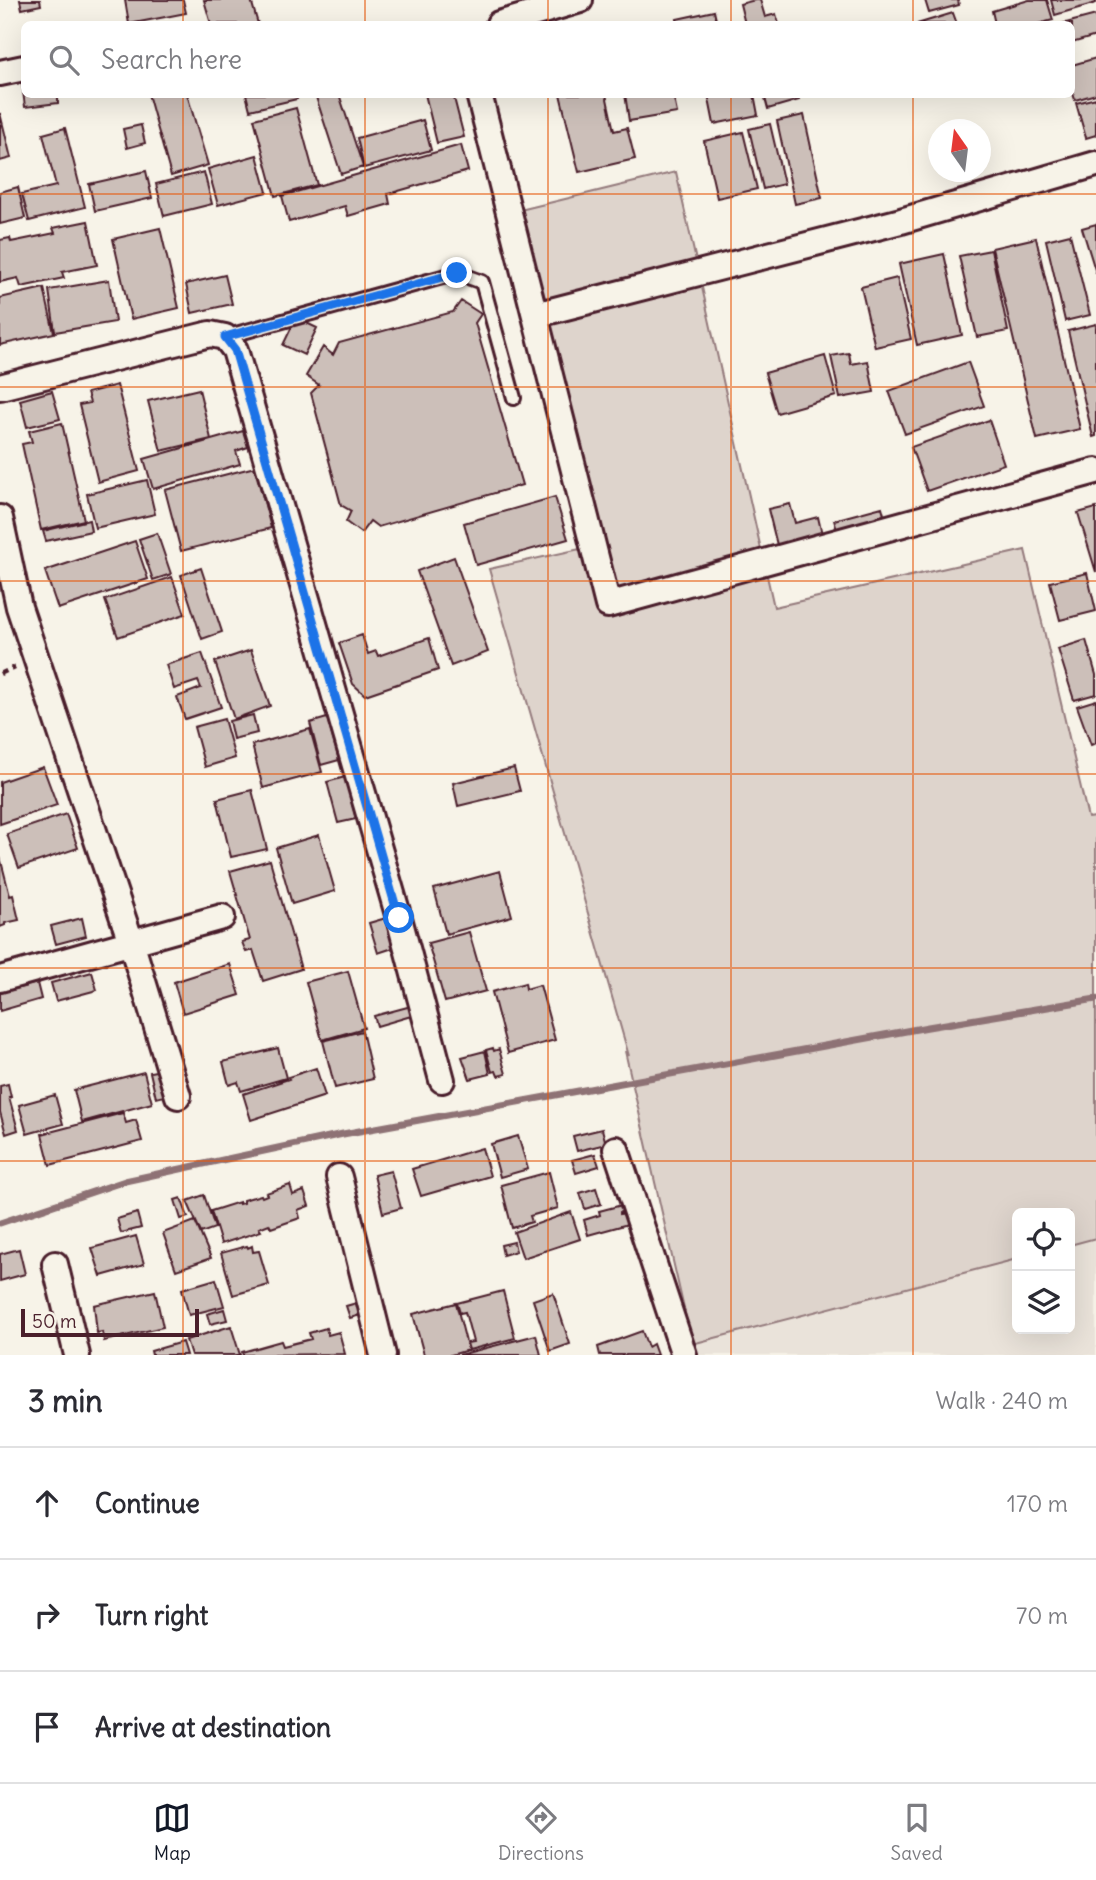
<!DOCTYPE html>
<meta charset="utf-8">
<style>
body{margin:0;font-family:Delius,sans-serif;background:#f2f2f3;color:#2b2b33}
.controls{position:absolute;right:21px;bottom:21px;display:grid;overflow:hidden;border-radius:10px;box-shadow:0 7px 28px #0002}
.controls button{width:63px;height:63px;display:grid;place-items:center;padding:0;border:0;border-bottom:2px solid #e1e1e2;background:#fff;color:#2b2b33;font:35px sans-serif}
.compass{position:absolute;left:928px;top:119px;width:63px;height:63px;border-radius:50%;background:#fff;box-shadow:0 7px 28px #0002;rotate:346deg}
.scale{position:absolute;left:21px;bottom:18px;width:178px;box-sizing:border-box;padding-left:7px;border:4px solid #4a1f2b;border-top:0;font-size:19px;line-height:24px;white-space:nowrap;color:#4a1f2b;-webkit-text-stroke:5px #f7f3e8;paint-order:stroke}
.stop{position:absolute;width:21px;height:21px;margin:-16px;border:5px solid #1a73e8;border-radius:50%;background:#fff}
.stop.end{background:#1a73e8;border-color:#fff;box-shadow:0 2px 7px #0008}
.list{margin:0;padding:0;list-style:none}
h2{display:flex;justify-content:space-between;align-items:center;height:91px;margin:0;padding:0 28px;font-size:30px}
h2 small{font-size:23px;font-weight:400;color:#7c7c81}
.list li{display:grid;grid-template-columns:46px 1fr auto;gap:21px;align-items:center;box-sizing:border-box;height:112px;padding:0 28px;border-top:2px solid #e1e1e2}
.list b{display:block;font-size:26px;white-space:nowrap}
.list em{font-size:23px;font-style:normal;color:#7c7c81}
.icon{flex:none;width:38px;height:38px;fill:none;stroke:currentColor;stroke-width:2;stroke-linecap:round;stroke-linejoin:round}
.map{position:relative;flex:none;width:1096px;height:1355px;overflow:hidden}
.search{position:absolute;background:#fff;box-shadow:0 7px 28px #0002;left:21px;right:21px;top:21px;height:77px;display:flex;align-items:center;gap:18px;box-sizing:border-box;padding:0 24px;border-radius:10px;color:#7c7c81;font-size:26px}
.sheet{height:427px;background:#fff}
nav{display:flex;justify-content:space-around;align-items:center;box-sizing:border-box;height:98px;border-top:2px solid #e1e1e2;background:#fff;font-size:19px;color:#7c7c81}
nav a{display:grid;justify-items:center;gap:4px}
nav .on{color:#111827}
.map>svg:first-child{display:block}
.built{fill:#eae3da}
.green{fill:#ded4cc;stroke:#947a7c;stroke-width:2}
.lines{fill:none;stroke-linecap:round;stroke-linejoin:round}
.stream{stroke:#8e7275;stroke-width:7}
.building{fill:#ccbfb9;stroke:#4a1f2b;stroke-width:2}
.lane-casing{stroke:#4a1f2b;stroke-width:18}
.street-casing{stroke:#4a1f2b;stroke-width:30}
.path{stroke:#4a1f2b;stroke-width:4.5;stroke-dasharray:7 5;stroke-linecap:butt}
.lane{stroke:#f7f3e8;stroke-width:12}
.street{stroke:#f7f3e8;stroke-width:24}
.route{stroke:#1a73e8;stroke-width:9}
.grid{fill:none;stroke:#e8590c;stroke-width:2;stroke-opacity:0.55}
</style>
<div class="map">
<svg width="1096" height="1355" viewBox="0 0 1096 1355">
<rect width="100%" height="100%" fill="#f7f3e8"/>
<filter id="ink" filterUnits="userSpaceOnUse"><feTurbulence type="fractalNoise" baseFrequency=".0143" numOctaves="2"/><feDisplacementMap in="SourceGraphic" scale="14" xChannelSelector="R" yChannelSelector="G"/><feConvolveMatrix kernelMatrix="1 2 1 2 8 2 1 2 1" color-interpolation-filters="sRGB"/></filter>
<g filter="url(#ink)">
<path class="built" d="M1096 1238V1355H695L692 1344 1017 1259V1329H1070V1245Z"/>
<path class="green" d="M676 172 774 607 1025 550 1088 818 1096 817V1238L1070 1245V1213H1017V1259L692 1344 625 1051 629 1056 489 569 603 544 520 210Z"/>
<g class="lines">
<path class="stream" d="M0 1223 125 1181 343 1134 928 1027 1096 999"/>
</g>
<path class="building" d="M20 0H40L41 5 22 9Z
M125 0H183L186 13 129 24Z
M204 0H251L258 24H211Z
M755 0H760L765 17 776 14 779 24H745L740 4Z
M925 0H958L959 5 929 13Z
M1029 0H1047L1053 20 1038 24H995L992 11Z
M1051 0H1096V3L1055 15Z
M714 11 717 24H678L677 19Z
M953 13 957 24H917Z
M1096 15V36L1072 43V24H1062Z
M1096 58V94L1075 100 1072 90V65Z
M24 82V94H58V103L25 107 22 83Z
M148 94H187L208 165 171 176Z
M246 94H296L297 99 250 110Z
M315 94H339L363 167 341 174Z
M425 94H453L464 137 437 143Z
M560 94H606L614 131 627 128 635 159 579 172Z
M625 94H673L677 113 629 121Z
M708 94H754L758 115 714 124Z
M764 94H798L799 100 768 109Z
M1096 98V135L1086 138 1076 103Z
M296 108 317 185 275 196 254 119Z
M0 113 11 158 0 161Z
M804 115 822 198 795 204 777 121Z
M423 120 431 150 364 168 357 138Z
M770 124 784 184 763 189 749 129Z
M141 125 145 143 127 148 123 129Z
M65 128 85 207 29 221 22 194 56 186 43 134Z
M743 132 757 189 717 198 704 141Z
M461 145 468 171 388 194 390 204 348 216 345 206 289 222 282 196Z
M257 155 267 192 218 205 208 169Z
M146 171 152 198 95 211 89 184Z
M204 172 212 204 164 216 156 184Z
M18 187 25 218 0 224V192Z
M88 221 97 265 62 272 64 278 21 287 18 278 0 282V240L10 238 11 242 55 233 53 228Z
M1096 224V273L1082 228Z
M160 228 179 308 131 319 113 239Z
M1070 234 1090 315 1065 321 1046 240Z
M1036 238 1080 429 1037 439 992 248Z
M991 250 1008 331 977 337 959 256Z
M944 254 962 335 917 345 899 264Z
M225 275 232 304 192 313 186 284Z
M897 278 911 339 875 347 861 287Z
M109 280 115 322 55 332 49 290Z
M44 288 54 333 0 345V298Z
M461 301 481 314 475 323 522 485 378 527 370 521 361 533 346 522 351 511 341 505 311 393 319 385 306 376 323 347 333 355 339 343 453 312Z
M296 318 317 328 304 355 283 345Z
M1096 324V436L1093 437 1068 331Z
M849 353 851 364 868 361 874 392 840 398 831 356Z
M825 356 836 396 777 413 765 373Z
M968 362 984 406 905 434 889 391Z
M117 385 139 471 98 482 79 405 90 403 87 393Z
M199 389 211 439 161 451 148 401Z
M52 391 60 419 27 427 20 400Z
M989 420 1004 464 927 491 911 447Z
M62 423 84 520 41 530 22 444 32 442 29 431Z
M243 431 248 447 236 451 240 464 153 489 144 459Z
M255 467 271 528 181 551 165 490Z
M147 480 155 514 95 528 87 494Z
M555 497 568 539 476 565 464 523Z
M790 504 795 523 818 517 824 543 779 553 768 509Z
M882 507 887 525 839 537 834 520Z
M1096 508V572L1078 513Z
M89 520 91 531 46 541 43 531Z
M157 533 171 574 153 580 139 539Z
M135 541 148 579 58 609 45 571Z
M454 557 488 652 451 666 417 571Z
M201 568 222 632 202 639 181 575Z
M1087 573 1096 611 1060 620 1050 582Z
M172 577 185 614 118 637 105 600Z
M362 635 368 654 376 651 378 656 429 638 438 670 365 695 353 684 339 643Z
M1086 640 1096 675V694L1074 700 1058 649Z
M251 650 270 706 234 719 215 662Z
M202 653 221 707 185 719 177 697 201 688 198 681 174 689 166 665Z
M1096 700V743L1091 745 1077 706Z
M253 715 257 733 233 739 229 721Z
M327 718 339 760 321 765 310 723Z
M224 719 235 758 205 767 194 727Z
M310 729 322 772 263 788 252 745Z
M43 767 57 805 0 824V782Z
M514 768 520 791 458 806 453 783Z
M345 777 356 819 338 823 327 782Z
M252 790 267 849 231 857 217 799Z
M66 814 78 848 19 868 7 834Z
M319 835 335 891 292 904 276 848Z
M0 857 10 896 13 895 19 920 5 923V925L0 927Z
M270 860 301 969 263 981 253 950 246 952 242 942 250 940 230 871Z
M500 871 512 916 446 934 434 889Z
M82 918 86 936 56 944 51 926Z
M386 918 396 947 378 953 369 923Z
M469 932 486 991 445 1002 428 943Z
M230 964 240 995 183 1013 174 982Z
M348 971 364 1028 322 1040 306 982Z
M92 972 97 990 56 1001 51 983Z
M37 983 41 999 0 1011V993Z
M525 983 526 989 540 985 555 1040 508 1053 492 992Z
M415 1005 418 1014 377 1026 374 1016Z
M362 1031 373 1079 335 1088 323 1041Z
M278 1048 286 1078 241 1091 238 1082 229 1085 223 1062Z
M493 1048 494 1051 499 1049 506 1074 498 1076 496 1071 492 1072 486 1050Z
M485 1051 490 1074 470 1079 462 1057Z
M316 1068 325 1096 251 1120 243 1094 289 1079 288 1077Z
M162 1070 168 1095 156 1098 150 1072Z
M144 1072 152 1103 82 1122 74 1090Z
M8 1084 11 1097H9L18 1130 6 1134 0 1112V1086Z
M55 1095 63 1124 27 1134 19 1105Z
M123 1113 126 1123 136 1120 142 1141 50 1165 42 1134Z
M602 1129 606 1144 577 1151 573 1136Z
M518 1136 528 1169 500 1177 491 1144Z
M482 1148 490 1176 421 1196 412 1169Z
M595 1154 599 1166 576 1173 572 1160Z
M391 1171 401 1208 383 1213 374 1175Z
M549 1172 558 1208 530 1216 532 1222 512 1228 501 1185Z
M290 1185 293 1195 304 1191 309 1206 298 1210 300 1218 271 1228 269 1224 259 1228 261 1231 221 1244 211 1211 239 1202V1204L243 1203V1200L261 1195 262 1197 267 1195 266 1193Z
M596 1188 601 1204 585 1209 580 1193Z
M204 1195 215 1228 201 1233 187 1201Z
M181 1198 188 1217 181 1219 175 1200Z
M622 1205 624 1211 620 1212V1214L625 1213 628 1224 588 1235 584 1220 600 1215 599 1211Z
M571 1212 580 1239 523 1258 514 1232Z
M137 1213 141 1228 121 1233 117 1219Z
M195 1221 211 1258 176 1270 163 1233Z
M136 1236 144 1264 101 1276 92 1248Z
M514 1242 516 1251 503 1255 501 1245Z
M247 1246 248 1248 252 1246 253 1252 259 1251 269 1285 233 1295 221 1253Z
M19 1249 25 1274 0 1281V1254Z
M216 1279 224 1306 189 1315 182 1289Z
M155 1291 163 1327 104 1341 102 1332 97 1333 94 1305Z
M503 1291 515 1338 469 1350 467 1343 473 1342 465 1312 460 1313 457 1303Z
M553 1293 570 1344 550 1351 533 1300Z
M360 1302 364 1314 350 1318 346 1306Z
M456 1303 468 1350 451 1355H424L413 1314Z
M224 1309 227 1320 210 1324 207 1314Z
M231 1326 240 1355H191L186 1340Z
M326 1328 328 1335 339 1332 345 1354 243 1355 242 1352 281 1341 283 1346 311 1339 309 1333Z
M642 1331 648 1347 653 1344 657 1355H600L598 1347Z
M536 1335 541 1355H459Z
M182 1342 186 1355H152L151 1351Z"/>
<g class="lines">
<defs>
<path id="lane" d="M225 337 457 273 482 282 514 398"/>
<path id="street" d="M499 24 580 0
M0 73 24 68
M479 94 608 605 1096 471
M535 315 901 221 1096 164
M0 387 210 334 225 337 235 350 399 918 442 1080
M0 518 19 607 131 942 178 1096
M0 979 222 917
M616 1149 684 1355
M339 1177 383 1355
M55 1264 77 1355"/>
</defs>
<use href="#lane" class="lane-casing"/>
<use href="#street" class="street-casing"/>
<path class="path" d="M0 674 15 667"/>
<use href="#lane" class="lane"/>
<use href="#street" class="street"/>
</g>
</g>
<g class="lines" filter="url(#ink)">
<path class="route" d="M399 918 235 350 225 337 457 273"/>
</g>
<path class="grid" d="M183 0V24M365 0V24M548 0V24M731 0V24M913 0V24M183 94V1355M365 94V1355M548 94V1355M731 94V1355M913 94V1355M0 194H1096M0 387H1096M0 581H1096M0 774H1096M0 968H1096M0 1161H1096"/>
</svg>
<div class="controls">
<button><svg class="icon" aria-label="locate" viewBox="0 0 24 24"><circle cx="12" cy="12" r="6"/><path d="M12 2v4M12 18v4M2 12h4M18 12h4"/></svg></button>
<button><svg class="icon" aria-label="layers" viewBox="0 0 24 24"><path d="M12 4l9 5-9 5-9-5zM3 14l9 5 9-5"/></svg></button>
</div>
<svg class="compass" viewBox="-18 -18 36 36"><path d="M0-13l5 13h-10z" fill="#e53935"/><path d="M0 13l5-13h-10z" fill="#7c7c81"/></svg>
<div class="scale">50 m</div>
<div class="stop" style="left:399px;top:918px"></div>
<div class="stop end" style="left:457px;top:273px"></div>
<div class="search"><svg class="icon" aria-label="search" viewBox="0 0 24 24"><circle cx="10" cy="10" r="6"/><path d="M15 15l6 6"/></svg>Search here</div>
</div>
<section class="sheet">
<h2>3 min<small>Walk · 240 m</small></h2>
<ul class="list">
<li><svg class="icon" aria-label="ahead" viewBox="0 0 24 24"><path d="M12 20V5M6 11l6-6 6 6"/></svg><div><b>Continue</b></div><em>170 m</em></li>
<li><svg class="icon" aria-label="right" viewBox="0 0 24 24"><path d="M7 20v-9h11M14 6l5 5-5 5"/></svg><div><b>Turn right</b></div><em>70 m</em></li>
<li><svg class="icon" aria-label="arrive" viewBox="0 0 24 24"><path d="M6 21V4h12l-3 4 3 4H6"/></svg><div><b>Arrive at destination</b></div></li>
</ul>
</section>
<nav>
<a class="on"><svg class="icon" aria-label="map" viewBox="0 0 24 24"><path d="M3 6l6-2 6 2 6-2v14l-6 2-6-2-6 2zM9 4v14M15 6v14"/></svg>Map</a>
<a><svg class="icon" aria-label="directions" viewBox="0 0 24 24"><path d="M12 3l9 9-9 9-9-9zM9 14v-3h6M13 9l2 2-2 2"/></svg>Directions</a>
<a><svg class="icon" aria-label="saved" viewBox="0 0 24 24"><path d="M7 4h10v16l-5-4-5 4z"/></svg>Saved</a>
</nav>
